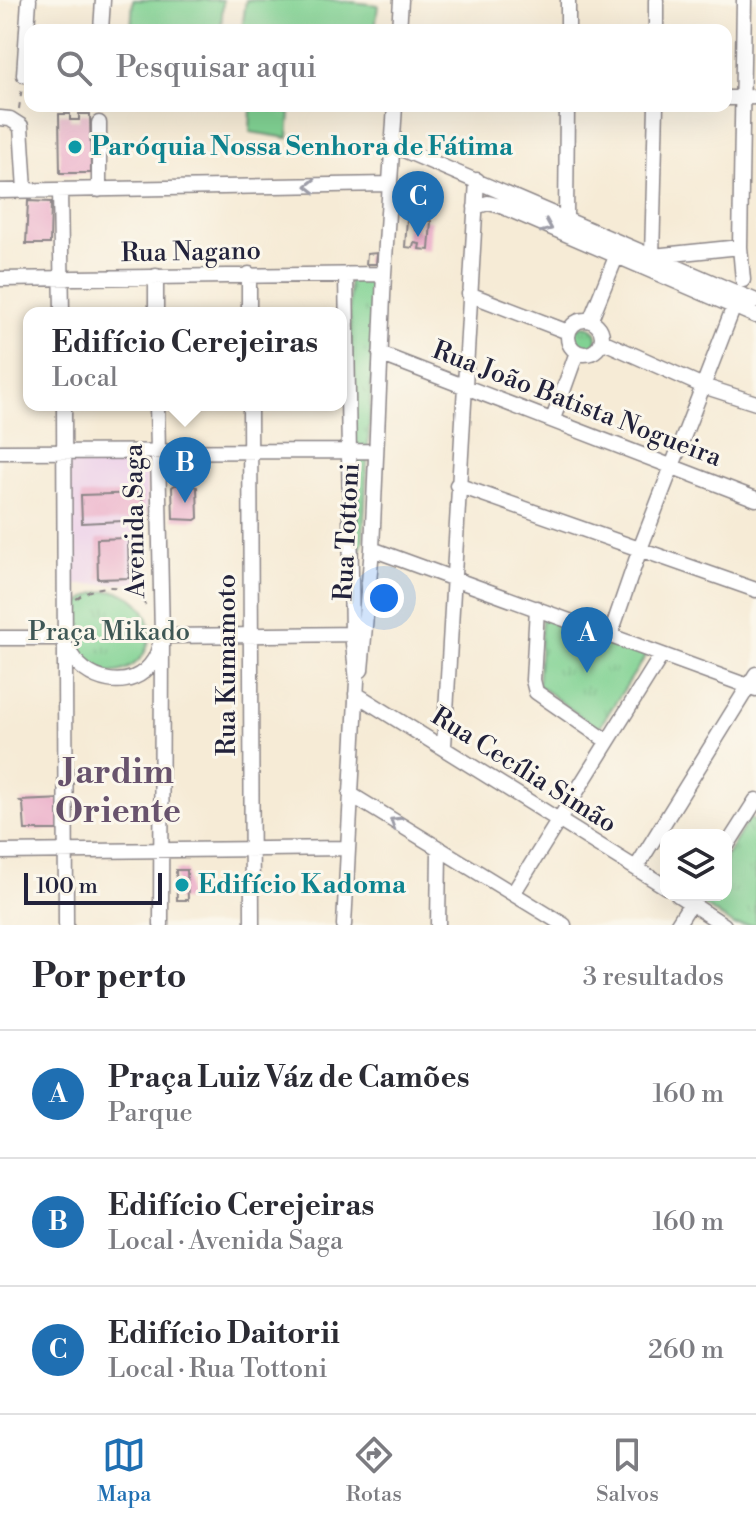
<!DOCTYPE html>
<html lang="pt">
<meta charset="utf-8">
<style>
body{margin:0;font-family:"Libre Bodoni",serif;background:#f7f7f7;color:#2b2b33}
.controls{position:absolute;right:24px;bottom:24px;display:grid;overflow:hidden;border-radius:16px;box-shadow:0 8px 32px #0002}
.controls button{width:72px;height:72px;display:grid;place-items:center;padding:0;border:0;border-bottom:2px solid #e1e1e2;background:#fff;color:#2b2b33;font:40px sans-serif}
.scale{position:absolute;left:24px;bottom:20px;width:138px;box-sizing:border-box;padding-left:8px;border:4px solid #22223b;border-top:0;font-size:22px;line-height:28px;white-space:nowrap;color:#22223b;-webkit-text-stroke:6px #fbf7ec;paint-order:stroke}
.you{position:absolute;left:384px;top:598px;width:28px;height:28px;margin:-20px;border:6px solid #fff;border-radius:50%;background:#1a73e8;box-shadow:0 0 0 12px #1a73e833}
.badge{display:grid;place-items:center;width:52px;height:52px;border-radius:50%;background:#1f6fb2;color:#fff;font-size:26px;font-weight:700}
.pin{position:absolute;translate:-50% -66px;filter:drop-shadow(0 2px 4px #0008)}
.pin::after{content:'';position:absolute;top:42px;width:28px;height:24px;background:inherit;clip-path:polygon(0 0,100% 0,50% 100%)}
.popup{position:absolute;left:23px;top:307px;width:324px;height:104px;box-sizing:border-box;display:grid;place-content:center;border-radius:16px;background:#fff;filter:drop-shadow(0 2px 6px #0005);font-size:26px;white-space:nowrap;color:#7c7c81}
.popup b{font-size:30px;color:#2b2b33}
.popup::after{content:'';position:absolute;left:50%;top:100%;margin-left:-16px;border:16px solid transparent;border-top-color:#fff}
.list{margin:0;padding:0;list-style:none}
h2{display:flex;justify-content:space-between;align-items:center;height:104px;margin:0;padding:0 32px;font-size:34px}
h2 small{font-size:26px;font-weight:400;color:#7c7c81}
.list li{display:grid;grid-template-columns:52px 1fr auto;gap:24px;align-items:center;box-sizing:border-box;height:128px;padding:0 32px;border-top:2px solid #e1e1e2}
.list b{display:block;font-size:30px;white-space:nowrap}
.list p{margin:0;font-size:26px;white-space:nowrap;color:#7c7c81}
.list em{font-size:26px;font-style:normal;color:#7c7c81}
.icon{flex:none;width:44px;height:44px;fill:none;stroke:currentColor;stroke-width:2;stroke-linecap:round;stroke-linejoin:round}
.map{position:relative;flex:none;width:756px;height:925px;overflow:hidden}
.search{position:absolute;background:#fff;box-shadow:0 8px 32px #0002;left:24px;right:24px;top:24px;height:88px;display:flex;align-items:center;gap:20px;box-sizing:border-box;padding:0 28px;border-radius:16px;color:#7c7c81;font-size:30px}
.sheet{height:488px;background:#fff}
nav{display:flex;justify-content:space-around;align-items:center;box-sizing:border-box;height:112px;border-top:2px solid #e1e1e2;background:#fff;font-size:22px;color:#7c7c81}
nav a{display:grid;justify-items:center;gap:4px}
nav .on{color:#1f6fb2}
.map>svg:first-child{display:block}
.built{fill:#edd1e9}
.grass{fill:url(#grass-tufts);stroke:#527a67;stroke-width:2}
.pitch{fill:#81d293;stroke:#527a67;stroke-width:2}
.building{fill:#ebaec9}
.lines{fill:none;stroke-linecap:round;stroke-linejoin:round}
.minor-casing{stroke:#8c8688;stroke-width:17}
.path{stroke:#8c8688;stroke-width:2;stroke-dasharray:6 6;stroke-linecap:butt}
.minor{stroke:#fff;stroke-width:14}
.oneway{stroke:#9c9ca7}
.culture-dot{fill:#0f9aa8;stroke:#fbf7ec;stroke-width:3}
.labels{text-anchor:middle;dominant-baseline:central;stroke-width:6;stroke-linejoin:round;paint-order:stroke}
.culture-label{font-size:26px;font-weight:bold;fill:#0d838f;stroke:#fbf7ec;text-anchor:start}
.street-label{font-size:26px;fill:#22223b;stroke:#fbf7ec}
.park-label{font-size:26px;fill:#3e5755;stroke:#fbf7ec}
.district-label{font-size:34px;font-weight:bold;fill:#68536d;stroke:#fbf7ec}
</style>
<div class="map">
<svg width="756" height="925" viewBox="0 0 756 925">
<defs>
<pattern id="grass-tufts" width="24" height="20" patternUnits="userSpaceOnUse" patternTransform="scale(2)"><rect width="24" height="20" fill="#81d293"/><path d="M3 7l-1-3M5 7V3M7 7l1-3M15 17l-1-3M17 17v-4M19 17l1-3" fill="none" stroke="#6fb480"/></pattern>
</defs>
<rect width="100%" height="100%" fill="#fbf7ec"/>
<filter id="ink" filterUnits="userSpaceOnUse"><feTurbulence type="fractalNoise" baseFrequency=".0125" numOctaves="2"/><feDisplacementMap in="SourceGraphic" scale="16" xChannelSelector="R" yChannelSelector="G"/><feConvolveMatrix kernelMatrix="1 2 1 2 8 2 1 2 1" color-interpolation-filters="sRGB"/></filter>
<filter id="wash" filterUnits="userSpaceOnUse"><feTurbulence type="fractalNoise" baseFrequency=".006" numOctaves="4" result="noise"/><feDisplacementMap in="SourceGraphic" scale="32" xChannelSelector="R" yChannelSelector="G"/><feGaussianBlur stdDeviation="1.8" result="paint"/><feColorMatrix in="noise" values="0 0 0 0 0 0 0 0 0 0 0 0 0 0 0 0 0 1.4 0 .05"/><feComposite in="paint" operator="in"/></filter>
<g filter="url(#wash)">
<rect width="100%" height="100%" fill="#f6ebd6"/>
<path class="built" d="M147 453 146 583 72 585 67 456Z"/>
<path class="grass" d="M349 277H377L363 541 356 562Z
M573 338a12 12 0 1 1 24 0a12 12 0 1 1-24 0Z
M68 632a41 41 0 1 1 82 0a41 41 0 1 1-82 0Z
M542 615 647 654 598 729 538 685Z
M750 817 756 824V925H734L699 902 703 895H726V857Z"/>
<path class="pitch" d="M133 0H223L221 30H131Z
M246 0H333L378 5 375 30H242Z
M251 107 290 113 288 138 250 132Z"/>
<g id="blocks">
<path class="building" d="M59 114H70V120H79V114H90L91 173H60Z
M28 201 51 202 50 244H26Z
M407 219H417L416 230H421V220L431 221 429 250 419 249 420 244 414 243 413 248 405 247Z
M377 253 376 264H366L367 254Z
M175 485H183V488H187V485L197 487 198 518 195 520 173 519 172 487Z
M142 493 143 520 82 523 81 495Z
M128 538 129 578 98 579 97 539Z
M64 799 65 830H25L23 804 20 801Z
M176 870H187L188 900H177Z"/>
</g>
</g>
<g filter="url(#ink)">
<use href="#blocks" fill-opacity="0" stroke="#8c8688" stroke-width="2"/>
<g class="lines">
<defs>
<path id="minor" d="M101 30 103 0
M399 30 401 0
M568 30V0
M656 30V0
M24 75 29 0
M726 98 756 97
M0 118 10 119 21 126 25 190
M99 123V190
M392 145 756 301
M60 190 62 313
M0 191 389 184
M475 207 488 203 501 206 756 316
M566 218 567 106
M652 256 656 106
M653 256 740 247
M249 274V313
M156 276V313
M0 279 384 274
M743 280 740 247 744 0
M469 294 568 332
M568 337a17 17 0 1 1 34 0a17 17 0 1 1-34 0Z
M590 321 616 257
M602 341 703 386 756 403
M380 354 756 499
M64 405 66 925
M157 405 162 636 161 925
M250 405 252 925
M553 419 577 352
M0 452 375 451
M457 485 756 590
M372 549 756 689
M537 608 533 680 536 692 607 741
M610 636 640 549 734 306
M0 638H66
M68 649C83 682 132 695 154 660 158 654 160 644 162 636L361 634
M361 670 372 549 384 274 395 106
M356 694 666 887
M444 746 477 180
M350 794 564 925
M726 847 756 800
M0 852 347 848
M636 868 756 674
M514 892 661 656
M678 895 724 925
M344 925 357 681 352 634 346 275
M438 925 439 849
M677 925 696 895"/>
</defs>
<use href="#minor" class="minor-casing"/>
<path class="path" d="M19 109 22 87
M76 599C101 581 132 582 149 610"/>
<use href="#minor" class="minor"/>
</g>
<defs><path id="oneway-chevron" d="M-2-3.5L2.5 0L-2 3.5" fill="none" stroke-width="1.6" stroke-linecap="round" stroke-linejoin="round" transform="scale(2)"/></defs>
<g class="oneway">
<use href="#oneway-chevron" transform="translate(311 186) rotate(179)"/>
<use href="#oneway-chevron" transform="translate(547 227) rotate(24)"/>
<use href="#oneway-chevron" transform="translate(395 822) rotate(-148)"/>
</g>
</g>
<g class="culture-dot">
<circle cx="75" cy="147" r="8"/>
<circle cx="182" cy="885" r="8"/>
</g>
<g class="labels">
<g class="culture-label">
<text x="91" y="147">Paróquia Nossa Senhora de Fátima</text>
<text x="198" y="885">Edifício Kadoma</text>
</g>
<g class="street-label">
<text transform="translate(191 252) rotate(-1)">Rua Nagano</text>
<text transform="translate(577 404) rotate(21)">Rua João Batista Nogueira</text>
<text transform="translate(135 521) rotate(-91)">Avenida Saga</text>
<text transform="translate(347 532) rotate(-87)">Rua Tottoni</text>
<text transform="translate(227 665) rotate(-90)">Rua Kumamoto</text>
<text transform="translate(524 770) rotate(32)">Rua Cecília Simão</text>
</g>
<g class="park-label">
<text x="109" y="632">Praça Mikado</text>
</g>
<g class="district-label">
<text x="118" y="773">Jardim<tspan x="118" dy="39">Oriente</tspan></text>
</g>
</g>
</svg>
<div class="controls">
<button><svg class="icon" aria-label="layers" viewBox="0 0 24 24"><path d="M12 4l9 5-9 5-9-5zM3 14l9 5 9-5"/></svg></button>
</div>
<div class="scale">100 m</div>
<div class="you"></div>
<div class="pin badge" style="left:587px;top:673px">A</div>
<div class="pin badge" style="left:185px;top:503px">B</div>
<div class="popup"><b>Edifício Cerejeiras</b>Local</div>
<div class="pin badge" style="left:418px;top:237px">C</div>
<div class="search"><svg class="icon" aria-label="search" viewBox="0 0 24 24"><circle cx="10" cy="10" r="6"/><path d="M15 15l6 6"/></svg>Pesquisar aqui</div>
</div>
<section class="sheet">
<h2>Por perto<small>3 resultados</small></h2>
<ul class="list">
<li><span class="badge">A</span><div><b>Praça Luiz Váz de Camões</b><p>Parque</p></div><em>160 m</em></li>
<li><span class="badge">B</span><div><b>Edifício Cerejeiras</b><p>Local · Avenida Saga</p></div><em>160 m</em></li>
<li><span class="badge">C</span><div><b>Edifício Daitorii</b><p>Local · Rua Tottoni</p></div><em>260 m</em></li>
</ul>
</section>
<nav>
<a class="on"><svg class="icon" aria-label="map" viewBox="0 0 24 24"><path d="M3 6l6-2 6 2 6-2v14l-6 2-6-2-6 2zM9 4v14M15 6v14"/></svg>Mapa</a>
<a><svg class="icon" aria-label="directions" viewBox="0 0 24 24"><path d="M12 3l9 9-9 9-9-9zM9 14v-3h6M13 9l2 2-2 2"/></svg>Rotas</a>
<a><svg class="icon" aria-label="saved" viewBox="0 0 24 24"><path d="M7 4h10v16l-5-4-5 4z"/></svg>Salvos</a>
</nav>
